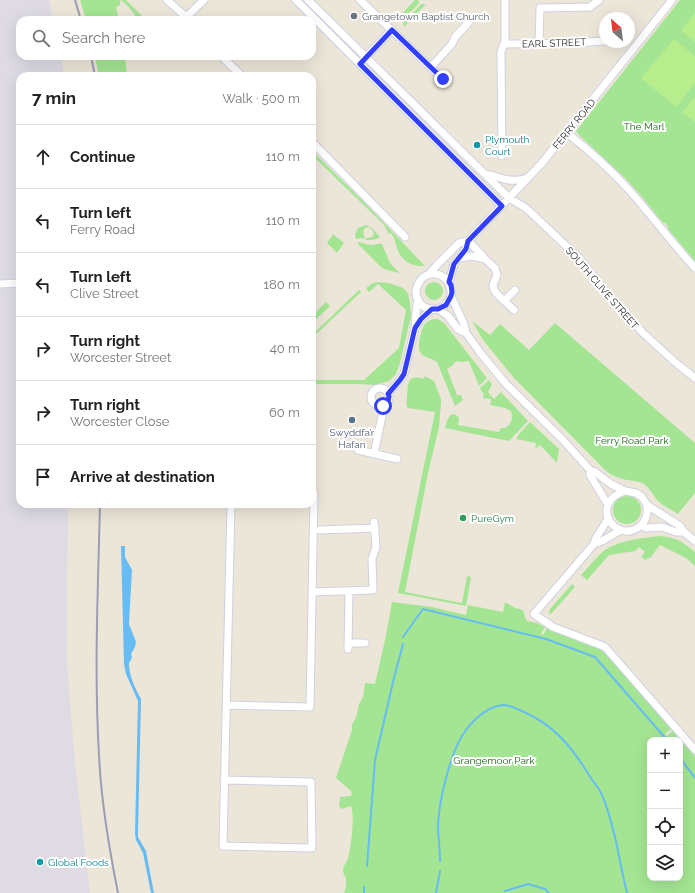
<!DOCTYPE html>
<meta charset="utf-8">
<style>
body{margin:0;font-family:Raleway,sans-serif;background:#f2f2f2;color:#222}
.controls{position:absolute;right:12px;bottom:12px;display:grid;overflow:hidden;border-radius:8px;box-shadow:0 4px 16px #0002}
.controls button{width:36px;height:36px;display:grid;place-items:center;padding:0;border:0;border-bottom:1px solid #e0e0e0;background:#fff;color:#222;font:20px sans-serif}
.compass{position:absolute;left:599px;top:12px;width:36px;height:36px;border-radius:50%;background:#fff;box-shadow:0 4px 16px #0002;rotate:332deg}
.stop{position:absolute;width:12px;height:12px;margin:-9px;border:3px solid #333fff;border-radius:50%;background:#fff}
.stop.end{background:#333fff;border-color:#fff;box-shadow:0 1px 4px #0008}
.list{margin:0;padding:0;list-style:none}
h2{display:flex;justify-content:space-between;align-items:center;height:52px;margin:0;padding:0 16px;font-size:17px}
h2 small{font-size:13px;font-weight:400;color:#767676}
.list li{display:grid;grid-template-columns:26px 1fr auto;gap:12px;align-items:center;box-sizing:border-box;height:64px;padding:0 16px;border-top:1px solid #e0e0e0}
.list b{display:block;font-size:15px;white-space:nowrap}
.list p{margin:0;font-size:13px;white-space:nowrap;color:#767676}
.list em{font-size:13px;font-style:normal;color:#767676}
.icon{flex:none;width:22px;height:22px;fill:none;stroke:currentColor;stroke-width:2;stroke-linecap:round;stroke-linejoin:round}
.map{position:relative;flex:none;width:695px;height:893px;overflow:hidden}
.search{position:absolute;background:#fff;box-shadow:0 4px 16px #0002;left:16px;top:16px;width:300px;height:44px;display:flex;align-items:center;gap:10px;box-sizing:border-box;padding:0 14px;border-radius:12px;color:#767676;font-size:15px}
.panel{position:absolute;background:#fff;box-shadow:0 4px 16px #0002;left:16px;top:72px;width:300px;height:436px;border-radius:12px}
.map>svg:first-child{display:block}
.industrial{fill:#dedbe4}
.green{fill:#a4e593;fill-rule:evenodd}
.pitch{fill:#b8ed8e}
.water{fill:#67bcf3}
.lines{fill:none;stroke-linecap:round;stroke-linejoin:round}
.stream{stroke:#67bcf3;stroke-width:2}
.minor-casing{stroke:#cfd0e2;stroke-width:9}
.minor{stroke:#fff;stroke-width:7}
.rail{stroke:#9c9db4;stroke-width:2}
.route{stroke:#333fff;stroke-width:5}
.worship-dot{fill:#6b7280;stroke:#fff;stroke-width:1.5}
.culture-dot{fill:#0f9aa8;stroke:#fff;stroke-width:1.5}
.service-dot{fill:#5c6f8a;stroke:#fff;stroke-width:1.5}
.leisure-dot{fill:#2e9e5b;stroke:#fff;stroke-width:1.5}
.labels{text-anchor:middle;dominant-baseline:central;stroke-width:4;stroke-linejoin:round;paint-order:stroke}
.worship-label{font-size:10px;fill:#5b616d;stroke:#fff;text-anchor:start}
.street-label{font-size:10px;fill:#292929;stroke:#fff}
.park-label{font-size:10px;fill:#1d6817;stroke:#fff}
.culture-label{font-size:10px;fill:#0d838f;stroke:#fff;text-anchor:start}
.service-label{font-size:10px;fill:#4e5e75;stroke:#fff}
.leisure-label{font-size:10px;fill:#27864d;stroke:#fff;text-anchor:start}
</style>
<div class="map">
<svg width="695" height="893" viewBox="0 0 695 893">
<rect width="100%" height="100%" fill="#ece6d9"/>
<path class="industrial" d="M0 0H49L53 20H20V56H61L64 76H20V504H68L67 586V664L75 764 90 893H0Z"/>
<path class="green" d="M80 0H126L146 20H137C135 14 126 2 120 0V5L116 7 119 20H86Z
M415 0H418L419 2C415 10 407 13 402 20L397 19Z
M680 0H695V261L668 229V226L665 223H663L643 198 624 177 579 135 576 131Z
M421 4H424L426 6H424L404 27 403 21 407 17 414 12Z
M95 56H125L127 76H99Z
M312 151 362 200 425 266C412 267 401 261 397 248 395 243 395 238 391 233L389 234 384 225 379 220 312 155Z
M366 225 372 228 380 237 379 238 372 240H365L366 238C376 239 376 230 368 227L365 228 363 232 364 236 365 237 364 239 362 238 356 239 355 235 358 228Z
M333 234 344 243 337 253 327 243Z
M358 242C362 242 367 245 372 245 375 245 378 243 382 244L390 263 399 272V273L384 269 380 266 358 244Z
M425 291a9 9 0 1 1 18 0a9 9 0 1 1-18 0Z
M378 282 389 283 403 288 408 293 410 303 411 316 400 363 396 374 389 381 375 385 360 384H312V380H364L399 348 406 310 378 284 369 292 366 288 373 283Z
M359 290 361 292 312 338V335Z
M326 302 330 306 312 323V316Z
M434 319H438L444 323 487 378 479 386 469 361 462 362 456 361 452 366 447 369 457 395H461L463 400 455 406 437 362C432 358 424 358 420 352 417 346 421 329 425 324 427 321 431 320 434 319Z
M472 321 490 335 500 324 529 350 555 323 695 443V493L678 514C672 510 665 507 659 502 653 496 650 487 642 483 635 480 627 481 620 478 615 477 610 474 606 471L514 378 483 340Z
M425 376 434 381 441 399V403L439 427 428 473 405 592 462 603 467 576 471 577 466 606 398 593 435 412 408 408 407 407C406 403 407 400 407 397 408 383 407 374 424 379Z
M489 380 492 384 488 392 494 399 501 392 528 421 509 441 445 428C447 421 450 408 459 418L458 425 499 432 501 428H505C512 424 513 419 511 411L505 408 490 405 491 399 483 398 484 393 482 392 480 388Z
M530 422 559 449 557 463 540 445 535 449 536 443 516 439 519 434Z
M613 510a14 14 0 1 1 28 0a14 14 0 1 1-28 0Z
M660 536C678 538 681 541 695 552V566L686 558 660 545 650 558H648L646 560 641 557 645 552 639 547 635 551 609 555 587 580 581 575C589 567 596 557 605 550 620 540 642 538 660 536Z
M572 584 575 587 550 615 549 612 550 609Z
M392 602 432 607 466 615 468 605 503 612 505 602 515 608 523 610 525 617 527 621 537 623 545 627 541 634 543 635 547 628 598 647 604 651 672 728 665 734 667 736 673 730 695 756V893H344L346 887V878C344 875 343 873 343 869 344 865 347 862 348 858 351 847 355 816 351 806L342 809 339 806 340 797 351 796 352 792 336 778 352 730V724L356 718 359 704 363 697 365 683 375 684 385 640ZM650 740H680V878H650Z"/>
<path class="pitch" d="M695 13V42L681 30Z
M674 39 695 56V83L676 107 641 78Z
M695 97V122L682 112Z"/>
<path class="water" d="M121 546H125V557L132 570 129 624 136 642 135 647 131 654C133 658 131 660 129 663 129 676 135 688 141 699L138 833V837L146 851 154 893H151L143 853 136 840 135 834 138 701 126 674 124 664Z"/>
<g class="lines">
<path class="stream" d="M403 637 423 609 546 639 595 657 667 740
M680 758 695 778
M440 861C440 849 438 837 438 825 439 800 451 749 466 730 475 718 489 706 503 705 512 705 526 713 534 717 560 731 576 754 591 778 594 783 599 788 601 793 609 810 613 828 617 846 620 861 623 877 627 893
M367 866 375 760 393 682 403 644
M505 891 528 884 545 889 549 893
M364 893V887
M436 893 440 871"/>
<defs>
<path id="minor" d="M167 0 186 17 204 0
M296 0 502 206
M308 0 509 198 526 208 580 259 608 294 643 333 676 363 695 378
M360 0 443 79
M504 44 574 43 605 41
M539 44 540 8 590 7 599 0
M221 56 242 76
M364 59 392 30
M431 67 452 44 455 37 469 22
M567 133C589 150 611 170 630 191 652 216 672 243 695 268
M312 142 405 237
M502 156 501 52 505 41V0
M485 174C502 177 509 184 527 178
M468 241 482 255 485 259 495 268 497 275 493 285 494 290 497 294 514 310
M459 258 472 256 485 259
M428 275 437 265 459 243 468 241 542 163 672 0
M449 282 454 264 466 249 468 241
M0 284 20 283
M451 296C450 299 448 302 446 304 439 312 425 311 419 302 416 297 415 292 417 287 424 265 453 272 451 296L464 324 466 333
M418 300 416 311 415 328 421 319 432 309
M504 301 515 290
M438 309 448 316 458 329 466 333 482 355 506 384 563 440 590 470 595 472 611 484 625 491 636 493 642 497 647 505 680 526 684 532 695 541
M371 397a9 9 0 1 1 18 0a9 9 0 1 1-18 0Z
M388 394 400 380 404 374 415 328
M358 450 397 459
M374 454 382 416 383 406
M590 470V475L608 505
M625 491C588 503 615 544 639 527 646 522 648 513 647 505
M608 519 596 538 594 544 602 541 621 530
M641 525 646 528 662 527 676 532H684
M320 530 375 528
M594 544 534 614 553 627 603 646 606 648 695 750
M312 592 373 590 372 559 376 547 374 522
M348 643H365
M348 649 349 591
M226 705 310 707 314 494 312 493
M224 780 311 782 312 848 223 846 231 504"/>
</defs>
<use href="#minor" class="minor-casing"/>
<use href="#minor" class="minor"/>
<path class="rail" d="M75 0 81 20
M91 56 95 76
M100 504C98 588 94 672 99 755 101 801 109 848 118 893"/>
</g>
<g class="lines">
<path class="route" d="M383 406 388 402 389 396 388 394 400 380 404 374 415 328 421 319 432 309H438L446 305 451 296 452 292 451 285 449 282 454 264 466 249 468 241 502 206 360 64 392 30 443 79"/>
</g>
<circle class="worship-dot" cx="354" cy="16" r="4"/>
<g class="culture-dot">
<circle cx="477" cy="145" r="4"/>
<circle cx="40" cy="862" r="4"/>
</g>
<circle class="service-dot" cx="352" cy="420" r="4"/>
<circle class="leisure-dot" cx="463" cy="518" r="4"/>
<g class="labels">
<g class="worship-label">
<text x="362" y="16">Grangetown Baptist Church</text>
</g>
<g class="street-label">
<text transform="translate(554 43) rotate(-2)">EARL STREET</text>
<text transform="translate(574 124) rotate(-51)">FERRY ROAD</text>
<text transform="translate(602 288) rotate(49)">SOUTH CLIVE STREET</text>
</g>
<g class="park-label">
<text x="644" y="126">The Marl</text>
<text x="632" y="440">Ferry Road Park</text>
<text x="494" y="760">Grangemoor Park</text>
</g>
<g class="culture-label">
<text x="485" y="139">Plymouth<tspan x="485" dy="12">Court</tspan></text>
<text x="48" y="862">Global Foods</text>
</g>
<g class="service-label">
<text x="352" y="432">Swyddfa’r<tspan x="352" dy="12">Hafan</tspan></text>
</g>
<g class="leisure-label">
<text x="471" y="518">PureGym</text>
</g>
</g>
</svg>
<div class="controls">
<button>+</button>
<button>−</button>
<button><svg class="icon" aria-label="locate" viewBox="0 0 24 24"><circle cx="12" cy="12" r="6"/><path d="M12 2v4M12 18v4M2 12h4M18 12h4"/></svg></button>
<button><svg class="icon" aria-label="layers" viewBox="0 0 24 24"><path d="M12 4l9 5-9 5-9-5zM3 14l9 5 9-5"/></svg></button>
</div>
<svg class="compass" viewBox="-18 -18 36 36"><path d="M0-13l5 13h-10z" fill="#e53935"/><path d="M0 13l5-13h-10z" fill="#767676"/></svg>
<div class="stop" style="left:383px;top:406px"></div>
<div class="stop end" style="left:443px;top:79px"></div>
<div class="search"><svg class="icon" aria-label="search" viewBox="0 0 24 24"><circle cx="10" cy="10" r="6"/><path d="M15 15l6 6"/></svg>Search here</div>
<section class="panel">
<h2>7 min<small>Walk · 500 m</small></h2>
<ul class="list">
<li><svg class="icon" aria-label="ahead" viewBox="0 0 24 24"><path d="M12 20V5M6 11l6-6 6 6"/></svg><div><b>Continue</b></div><em>110 m</em></li>
<li><svg class="icon" aria-label="left" viewBox="0 0 24 24"><path d="M17 20v-9H6M10 6l-5 5 5 5"/></svg><div><b>Turn left</b><p>Ferry Road</p></div><em>110 m</em></li>
<li><svg class="icon" aria-label="left" viewBox="0 0 24 24"><path d="M17 20v-9H6M10 6l-5 5 5 5"/></svg><div><b>Turn left</b><p>Clive Street</p></div><em>180 m</em></li>
<li><svg class="icon" aria-label="right" viewBox="0 0 24 24"><path d="M7 20v-9h11M14 6l5 5-5 5"/></svg><div><b>Turn right</b><p>Worcester Street</p></div><em>40 m</em></li>
<li><svg class="icon" aria-label="right" viewBox="0 0 24 24"><path d="M7 20v-9h11M14 6l5 5-5 5"/></svg><div><b>Turn right</b><p>Worcester Close</p></div><em>60 m</em></li>
<li><svg class="icon" aria-label="arrive" viewBox="0 0 24 24"><path d="M6 21V4h12l-3 4 3 4H6"/></svg><div><b>Arrive at destination</b></div></li>
</ul>
</section>
</div>
